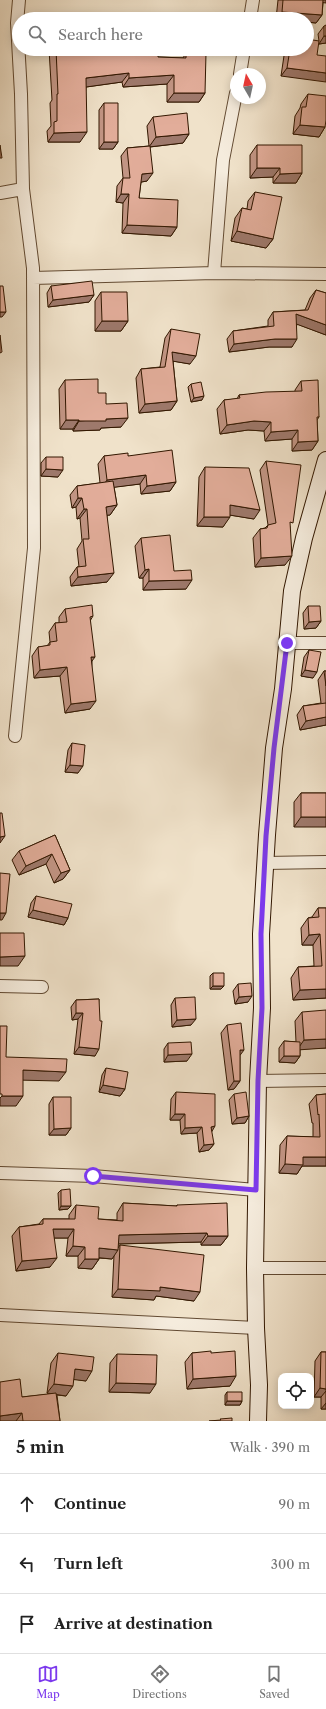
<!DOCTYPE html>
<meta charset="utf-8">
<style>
body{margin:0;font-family:"Libre Caslon Text",serif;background:#f2f2f2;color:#222}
.controls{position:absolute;right:12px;bottom:12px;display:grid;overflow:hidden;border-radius:8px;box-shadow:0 2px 10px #0003}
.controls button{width:36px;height:36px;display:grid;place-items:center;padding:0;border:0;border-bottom:1px solid #e0e0e0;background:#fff;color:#222;font:20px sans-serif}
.compass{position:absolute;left:230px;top:68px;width:36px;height:36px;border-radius:50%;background:#fff;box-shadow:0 2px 10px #0003;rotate:351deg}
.stop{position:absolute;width:12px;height:12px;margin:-9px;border:3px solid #7c3aed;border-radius:50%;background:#fff}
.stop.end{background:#7c3aed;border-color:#fff;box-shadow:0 1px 4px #0008}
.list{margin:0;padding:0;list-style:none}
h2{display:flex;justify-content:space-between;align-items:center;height:52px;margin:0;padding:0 16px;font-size:17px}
h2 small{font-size:13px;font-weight:400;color:#767676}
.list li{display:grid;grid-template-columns:26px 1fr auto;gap:12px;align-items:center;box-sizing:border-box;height:60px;padding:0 16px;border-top:1px solid #e0e0e0}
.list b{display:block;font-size:15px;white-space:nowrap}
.list em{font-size:13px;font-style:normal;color:#767676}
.icon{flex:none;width:22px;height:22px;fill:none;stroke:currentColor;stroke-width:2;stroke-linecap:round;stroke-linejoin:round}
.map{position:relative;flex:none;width:326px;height:1421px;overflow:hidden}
.search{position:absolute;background:#fff;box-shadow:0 2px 10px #0003;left:12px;right:12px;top:12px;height:44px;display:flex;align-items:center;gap:10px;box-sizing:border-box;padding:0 14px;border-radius:22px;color:#767676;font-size:15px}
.sheet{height:232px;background:#fff}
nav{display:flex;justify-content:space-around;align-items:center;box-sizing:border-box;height:56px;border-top:1px solid #e0e0e0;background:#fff;font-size:11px;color:#767676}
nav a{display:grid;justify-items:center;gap:2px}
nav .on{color:#7c3aed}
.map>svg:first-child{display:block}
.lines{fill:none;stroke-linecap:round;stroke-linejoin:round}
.street-casing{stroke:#624a32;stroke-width:14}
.secondary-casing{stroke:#321700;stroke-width:18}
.street{stroke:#f5ecdd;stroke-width:12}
.secondary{stroke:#f5ecdd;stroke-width:16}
.wall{fill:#c29584;stroke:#321700}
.shaded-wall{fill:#9e796c;stroke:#321700}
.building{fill:#e2ad9a;stroke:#321700}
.route{stroke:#7c3aed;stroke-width:5}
</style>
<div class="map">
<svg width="326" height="1421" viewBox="0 0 326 1421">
<rect width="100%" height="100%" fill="#f0e2ca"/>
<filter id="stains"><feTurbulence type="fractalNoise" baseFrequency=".005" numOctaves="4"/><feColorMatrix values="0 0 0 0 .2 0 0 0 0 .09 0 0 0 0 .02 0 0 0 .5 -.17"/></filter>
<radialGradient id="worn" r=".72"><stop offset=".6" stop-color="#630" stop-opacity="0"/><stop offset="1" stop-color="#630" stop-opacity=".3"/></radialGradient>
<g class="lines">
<defs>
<path id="street" d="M250 19 253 0
M240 74 244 49
M0 193 23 189
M214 273 223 160 236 93
M33 278 214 273 326 274
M287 643H326
M15 736 34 548 33 268 23 189 21 94 17 23 19 0
M265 863 326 862
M0 986 42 987
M258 1081 326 1080
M0 1173 93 1176 256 1190
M255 1268H326
M0 1315 256 1328"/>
<path id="secondary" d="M258 1421 259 1385 256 1328 255 1268 258 1081 262 1008 261 934 267 835 274 748 283 689 292 591 304 538 326 460"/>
</defs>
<use href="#street" class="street-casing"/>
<use href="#secondary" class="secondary-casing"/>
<use href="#street" class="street"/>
<use href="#secondary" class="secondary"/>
</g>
<path class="wall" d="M278 0H326L323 3 322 15 316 23 307 22V19H276Z
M324 26 326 43 319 44 281 76 285 49H307L319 41 318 34Z
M49 49H80L158 57 183 58 186 53 205 93 199 102H167V84L123 87 122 82 86 87 80 142H48L47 131 51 126 50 103 52 100Z
M308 94 325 127 319 137 293 134 295 116 300 108 301 104Z
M104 103 118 142 113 149H99V110Z
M153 117 189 134 183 143 150 147 147 181 141 182 139 198 177 227 171 236 122 233 123 203 116 202 117 186 123 178 121 156 127 148 149 146 147 126Z
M257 145 302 173 296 183H273V177L250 178V155Z
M255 192 273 239 266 248 231 241 235 218 242 208 247 209 248 201Z
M51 286 94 295 89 302 48 307 47 293Z
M316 290 326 293V335L297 324 292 347H269L229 352 227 339 233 331 268 326V320L273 312 305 310 310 298Z
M101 292 128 321 121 331H95V301Z
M171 329 190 364 173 361 177 401 171 410 139 413 136 378 141 369 160 367 165 338Z
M65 380 98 393 106 404 121 427 101 428 100 430 73 431V429H60L59 389Z
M301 381 319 417 317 420 318 441 312 450 292 451V439L265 441 264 431 248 430 220 434 217 409 224 400 237 399 239 395 295 392V390Z
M191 384 202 400 191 402 188 387Z
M104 456H128L176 482 170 491 141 494 140 484 114 487 117 505 110 515H107V582L71 586 70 577 77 567H79L77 549 82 541 80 518 77 519 76 507 72 508 70 495 77 486 100 483 98 464Z
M46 457 58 477 41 476V463Z
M266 461 290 527 285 565 255 567 253 538 260 529 265 528 268 525 260 470Z
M205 467 254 519 230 515 223 527 197 526 199 477Z
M141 538 174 571 186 589 143 590V578H139L135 546Z
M308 606 321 621 316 628 304 629 303 613Z
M65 609 93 616 90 621 92 661 90 709 65 713 60 676 34 678 32 656 38 647 47 646 50 642 49 632 55 623H59V617Z
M309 650 313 678 301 676 304 657Z
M324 671H326V725L300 730 297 715 303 706 321 703 318 680Z
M72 743 78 773 65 772 68 750Z
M301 793H326L294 827V802Z
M55 835 70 870 63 879 54 883 46 864 19 875 12 860 19 851Z
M36 896 68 918 64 925 28 917 31 903Z
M318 908H326V998L293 1000 291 978 298 967 314 966 313 945H302L301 928 308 918 312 917Z
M213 973 221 989H210V976Z
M238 984 248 1002 235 1004 233 991Z
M175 998 191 1025 172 1027 171 1005Z
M99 999 95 1056 74 1054 78 1019 72 1020 71 1007 76 1000Z
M302 1012 326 1048 300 1049V1056L295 1063 279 1062V1048L284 1041 296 1042 295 1021Z
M227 1025 240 1056V1081L234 1089 228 1090 221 1033Z
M168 1043 187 1061 164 1062V1049Z
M106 1068 125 1089 120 1096 99 1092 102 1075Z
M176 1092 214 1144 209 1150 199 1152 197 1133 181 1134 180 1120H170L171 1099Z
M234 1094 249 1116 245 1123 232 1124 229 1100Z
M326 1094V1166H302L297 1174 279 1173 280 1145 287 1136 313 1137V1123H312L309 1104 316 1095Z
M53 1097 71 1128 66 1135H49V1104Z
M61 1190 71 1206 68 1209 59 1210 58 1193Z
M123 1203 176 1206 177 1205 228 1236 221 1245H201V1242L118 1244V1248L120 1245 194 1301 156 1296 154 1300 112 1297 114 1255 112 1259 99 1258V1259L92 1269 78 1268V1256H66L68 1238H54L50 1267 16 1271 12 1236 19 1227 39 1224 43 1219H69V1215L76 1205 98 1219 117 1220V1213Z
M321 1352H326V1409H321V1397H314L315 1361Z
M58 1353 86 1381 74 1379 66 1396 57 1395 60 1421H16L22 1397 51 1394 47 1393 51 1363Z
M192 1353H211L230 1386 187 1389 185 1362Z
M117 1354 150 1393 109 1392 110 1363Z
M227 1392 242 1401 240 1405H225V1395Z"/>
<path class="shaded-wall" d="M319 0H326V3L318 2Z
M282 12 322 15 316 23 307 22V19H277Z
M324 36H326V43L319 44Z
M287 68 326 73V82L281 76Z
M129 73 122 82 79 88 86 78Z
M174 75 167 84 123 87 129 78Z
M174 93H205L199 102H167Z
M300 125 325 127 319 137 293 134Z
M87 132 80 142H48L54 133Z
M189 134 183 143 149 147 156 137Z
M104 142H118L113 149H99Z
M257 168H280L273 177 250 178Z
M153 173 147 181 136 183 142 174Z
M302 173 296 183H273L280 174Z
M121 194H129L123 203 116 202Z
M127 225 177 227 171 236 122 233Z
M237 231 273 239 266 248 231 241Z
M94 295 89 302 48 307 53 300Z
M0 312H6L2 317H0Z
M296 314 326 325V335L291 322Z
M102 321H128L121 331H95Z
M275 339H297L292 347H269L229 352 234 344Z
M172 352 196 356 190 364 166 360Z
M204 396 202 400 191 402 194 398Z
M177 401 171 410 139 413 145 404Z
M128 418 121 427 101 428 100 430 73 431 79 421 106 419Z
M66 420H79L73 429H60Z
M254 421 271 422 264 431 248 430 220 434 227 425Z
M298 430 292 439 265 441 271 432Z
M318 441 312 450 292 451 298 442Z
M46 469 63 470 58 477 41 476Z
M146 475 140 484 101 489 107 480Z
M176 482 170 491 141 494 147 486Z
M78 498H82L76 507 72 508Z
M117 505 110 515 99 516 106 507Z
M230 505 260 510 254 519 223 514Z
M84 509H87L80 518 77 519Z
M204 517H230L223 527 197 526Z
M292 556 285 565 255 567 261 558Z
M149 569 143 578H139L145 570Z
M114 573 107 582 71 586 78 577Z
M192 580 186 589 143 590 149 581Z
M321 621 316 628 304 629 309 622Z
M91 657H95L89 665Z
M67 667 60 676 34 678 40 670Z
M305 670 317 672 313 678 301 676Z
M96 701 90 709 65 713 71 704Z
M326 717V725L300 730 306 721Z
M70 765 83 766 78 773 65 772Z
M301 817H326V827H294Z
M5 836 0 843V837Z
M52 854 46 864 19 875 26 866Z
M70 870 63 879 54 883 61 873Z
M33 910 68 918 64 925 28 917Z
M0 913H6L2 920H0Z
M320 934 313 945H302L309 935Z
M25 956 18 966H0V957Z
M213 986H224L221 989H210Z
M326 989V998L293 1000 300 990Z
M252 996 248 1002 235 1004 239 997Z
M76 1013H83L78 1019 72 1020Z
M196 1019 191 1025 172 1027 177 1020Z
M326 1039V1048L297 1050 304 1040Z
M79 1047 99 1049 95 1056 74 1054Z
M240 1050H244L238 1058Z
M192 1054 187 1061 164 1062 168 1055Z
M284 1056H300L295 1063 279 1062Z
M23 1070 66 1072 59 1081 16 1080Z
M234 1081H240L234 1089 228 1090Z
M103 1085 125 1089 120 1096 99 1092Z
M2 1096H23L16 1106H0V1098Z
M175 1114H185L180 1120H170Z
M249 1116 245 1123 232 1124 237 1118Z
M215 1126 211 1133V1127Z
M202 1127 197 1133 181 1134 185 1128Z
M71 1128 66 1135H49L54 1129Z
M214 1144 209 1150 199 1152 204 1145Z
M303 1157H326V1166H302L297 1174 279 1173 285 1164Z
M61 1206H71L68 1209 59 1210Z
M53 1229H74L68 1238H47Z
M207 1233 201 1242 112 1244 119 1235Z
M208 1236H228L221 1245H201Z
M73 1246 85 1247 78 1256H66Z
M99 1248 118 1250 112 1259 92 1257Z
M57 1258 50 1267 16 1271 22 1261Z
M85 1259H99L92 1269 78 1268Z
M160 1287 200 1292 194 1301 156 1296 154 1300 112 1297 118 1289Z
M75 1369 92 1371 86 1381 69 1379Z
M236 1376 230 1386 187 1389 193 1379Z
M116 1383 156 1384 150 1393 109 1392Z
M54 1384 73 1386 66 1396 47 1393Z
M320 1388 326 1389V1391L321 1397H314Z
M227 1401H242L240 1405H225Z
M326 1403V1409H321Z
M22 1413 16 1421H0V1416Z"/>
<path class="building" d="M283 0H323L322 15 282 12Z
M326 25V36H324V26Z
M307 39 319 41 317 55 326 56V73L287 68 290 49H307Z
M56 49H158V57L186 58V53H206L205 93H174V75L129 78V73L86 78 87 132 54 133V122L57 121V94H58Z
M308 94 326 96V120L325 127 300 125 302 107H306Z
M104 103H118V142H104Z
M187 113 189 134 156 137 153 117Z
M0 145 2 158H0Z
M257 145H302V173L280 174V168H257Z
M150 146 153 173 142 174 139 198 178 200 177 227 127 225 129 194H121L123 178H130L127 148Z
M255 192 282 197 273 239 237 231 242 208 251 210Z
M92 281 94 295 53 300 51 286Z
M0 286H3L6 312H0Z
M316 290 326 293V325L296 314 297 339H275L234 344 233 331 274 326 273 312 308 310Z
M101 292H127L128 321H102Z
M171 329 200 334 196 356 172 352 177 401 145 404 141 369 165 367Z
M0 335 2 352 0 353Z
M98 379V393H106V404L127 403 128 418 106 419V421H79V420H66L65 380Z
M318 380 319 417H317L318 441 298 442V430L271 432V422L254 421 227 425 224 400 240 398 239 395 266 392 302 391 301 381Z
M201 382 204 396 194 398 191 384Z
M172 450 176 482 147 486 146 475 107 480 104 456 128 453V456Z
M46 457H63V470L46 469Z
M266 461 301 465 293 523 290 522 292 556 261 558 260 529 267 528 268 525 276 523Z
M205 467 249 468 260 510 230 505V517H204Z
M113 481 117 505 106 507 114 573 78 577 77 567 86 566 83 539H89L87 509H84L82 498H78L77 486Z
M170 535 174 571 191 570 192 580 149 581V569L145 570 141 538Z
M92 605 93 616 90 617 95 657H91L96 701 71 704 67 667 40 670 38 647 50 645V642L57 641 55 623 67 622 65 609Z
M308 606H320L321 621 309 622Z
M309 650 321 652 317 672 305 670Z
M324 671H326V686Z
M326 703V717L306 721 303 706Z
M72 743 85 745 83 766 70 765Z
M301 793H326V817H301Z
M0 813H2L5 836 0 837Z
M55 835 70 870 61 873 52 854 26 866 19 851Z
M0 873 10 874 6 913H0Z
M36 896 72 904 68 918 33 910Z
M318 908H326V989L300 990 298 967 322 966 320 934 309 935 308 918 319 917Z
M0 933H24L25 956 0 957Z
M213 973H224V986H213Z
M251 983 252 996 239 997 238 984Z
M195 997 196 1019 177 1020 175 998Z
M99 999 100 1021H102L99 1049 79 1047 83 1013H76V1000Z
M326 1010V1039L304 1040 302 1012Z
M241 1023 244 1050H240V1081H234L227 1025Z
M0 1026H7L6 1057 67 1059 66 1072 23 1070V1096H2V1094H0Z
M284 1041 300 1042V1056H284Z
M191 1042 192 1054 168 1055V1043Z
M106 1068 128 1072 125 1089 103 1085Z
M176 1092 215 1094V1126L211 1127 214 1144 204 1145 202 1127 185 1128V1114H175Z
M246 1092 249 1116 237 1118 234 1094Z
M326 1094V1157H303V1165L285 1164 287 1136 320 1137 319 1114 318 1115 316 1095Z
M53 1097H71V1128L54 1129Z
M70 1189 71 1206H61V1190Z
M123 1203 177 1206V1205L227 1203 228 1236H208L207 1233 119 1235 118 1250 99 1248V1259H85V1247L73 1246 74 1229H53L57 1258 22 1261 19 1227 43 1224V1219H75L76 1205 99 1207 98 1219 123 1221Z
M120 1245 204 1255 200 1292 160 1287V1291L118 1289Z
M211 1351V1353L235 1351 236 1376 193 1379 192 1353Z
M321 1352H326V1389L320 1388Z
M58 1353 94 1357 92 1371 75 1369 73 1386 54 1384Z
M117 1354 157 1355 156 1384 116 1383Z
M20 1379 22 1397 56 1393 60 1421H23L22 1413 0 1416V1382Z
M227 1392H242V1401H227Z
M232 1418V1421H209L221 1420 220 1419Z"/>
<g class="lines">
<path class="route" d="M93 1176 256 1190 258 1081 262 1008 261 934 266 836 274 748 287 643"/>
</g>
<rect width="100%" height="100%" filter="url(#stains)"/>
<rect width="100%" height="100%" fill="url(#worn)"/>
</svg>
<div class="controls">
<button><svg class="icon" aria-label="locate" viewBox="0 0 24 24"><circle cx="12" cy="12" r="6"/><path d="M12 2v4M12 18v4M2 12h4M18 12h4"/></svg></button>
</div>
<svg class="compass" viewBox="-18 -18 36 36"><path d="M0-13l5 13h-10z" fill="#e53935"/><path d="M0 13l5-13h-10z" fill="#767676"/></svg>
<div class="stop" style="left:93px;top:1176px"></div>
<div class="stop end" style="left:287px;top:643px"></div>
<div class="search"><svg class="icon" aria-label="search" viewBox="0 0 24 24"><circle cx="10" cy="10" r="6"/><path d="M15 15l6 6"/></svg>Search here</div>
</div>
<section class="sheet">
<h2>5 min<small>Walk · 390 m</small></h2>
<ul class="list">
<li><svg class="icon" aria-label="ahead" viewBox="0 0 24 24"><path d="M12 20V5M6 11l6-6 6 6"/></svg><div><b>Continue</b></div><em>90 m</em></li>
<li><svg class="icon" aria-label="left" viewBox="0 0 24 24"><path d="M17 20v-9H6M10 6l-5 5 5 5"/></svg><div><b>Turn left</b></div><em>300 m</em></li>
<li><svg class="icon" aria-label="arrive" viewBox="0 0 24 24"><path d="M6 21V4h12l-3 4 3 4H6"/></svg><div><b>Arrive at destination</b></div></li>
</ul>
</section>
<nav>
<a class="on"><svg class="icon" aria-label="map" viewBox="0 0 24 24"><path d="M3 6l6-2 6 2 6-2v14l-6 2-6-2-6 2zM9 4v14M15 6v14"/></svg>Map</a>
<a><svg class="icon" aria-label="directions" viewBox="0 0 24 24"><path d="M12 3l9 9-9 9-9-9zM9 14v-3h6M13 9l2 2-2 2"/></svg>Directions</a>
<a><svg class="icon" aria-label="saved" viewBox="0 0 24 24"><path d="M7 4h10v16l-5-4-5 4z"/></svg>Saved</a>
</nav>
